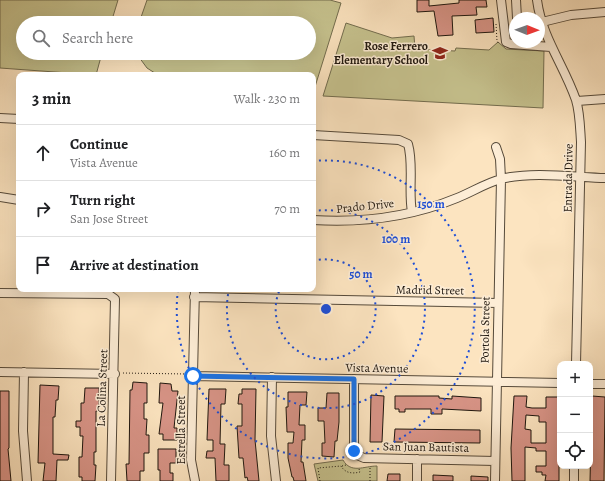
<!DOCTYPE html>
<meta charset="utf-8">
<style>
body{margin:0;font-family:Alegreya,serif;background:#f2f2f2;color:#202124}
.controls{position:absolute;right:12px;bottom:12px;display:grid;overflow:hidden;border-radius:8px;box-shadow:0 4px 16px #0002}
.controls button{width:36px;height:36px;display:grid;place-items:center;padding:0;border:0;border-bottom:1px solid #e0e0e0;background:#fff;color:#202124;font:20px sans-serif}
.compass{position:absolute;left:509px;top:12px;width:36px;height:36px;border-radius:50%;background:#fff;box-shadow:0 4px 16px #0002;rotate:91deg}
.stop{position:absolute;width:12px;height:12px;margin:-9px;border:3px solid #1a73e8;border-radius:50%;background:#fff}
.stop.end{background:#1a73e8;border-color:#fff;box-shadow:0 1px 4px #0008}
.list{margin:0;padding:0;list-style:none}
h2{display:flex;justify-content:space-between;align-items:center;height:52px;margin:0;padding:0 16px;font-size:17px}
h2 small{font-size:13px;font-weight:400;color:#757577}
.list li{display:grid;grid-template-columns:26px 1fr auto;gap:12px;align-items:center;box-sizing:border-box;height:56px;padding:0 16px;border-top:1px solid #e0e0e0}
.list b{display:block;font-size:15px;white-space:nowrap}
.list p{margin:0;font-size:13px;white-space:nowrap;color:#757577}
.list em{font-size:13px;font-style:normal;color:#757577}
.icon{flex:none;width:22px;height:22px;fill:none;stroke:currentColor;stroke-width:2;stroke-linecap:round;stroke-linejoin:round}
.map{position:relative;flex:none;width:605px;height:481px;overflow:hidden}
.search{position:absolute;background:#fff;box-shadow:0 4px 16px #0002;left:16px;top:16px;width:300px;height:44px;display:flex;align-items:center;gap:10px;box-sizing:border-box;padding:0 14px;border-radius:22px;color:#757577;font-size:15px}
.panel{position:absolute;background:#fff;box-shadow:0 4px 16px #0002;left:16px;top:72px;width:300px;height:220px;border-radius:8px}
.map>svg:first-child{display:block}
.green{fill:#c6c28e;stroke:#726c4e}
.building{fill:#d89487;stroke:#1e160e;fill-rule:evenodd}
.lines{fill:none;stroke-linecap:round;stroke-linejoin:round}
.minor-casing{stroke:#564a3a;stroke-width:10}
.path{stroke:#1e160e;stroke-width:1;stroke-dasharray:1 2;stroke-linecap:butt}
.minor{stroke:#fdedd6;stroke-width:8}
.route{stroke:#1a73e8;stroke-width:5}
.ring{fill:none;stroke:#1d4ed8;stroke-width:2;stroke-dasharray:2 4}
.labels{text-anchor:middle;dominant-baseline:central;stroke-width:3;stroke-linejoin:round;paint-order:stroke}
.poi-label{font-size:12px;font-weight:bold;fill:#1e160e;stroke:#fdedd6;text-anchor:end}
.street-label{font-size:12px;fill:#1e160e;stroke:#fdedd6}
.centre{fill:#1d4ed8;stroke:#fdedd6;stroke-width:2}
.ring-label{font-size:12px;text-anchor:middle;font-weight:bold;fill:#1d4ed8;stroke:#fdedd6;stroke-width:3;stroke-linejoin:round;paint-order:stroke}
</style>
<div class="map">
<svg width="605" height="481" viewBox="0 0 605 481">
<rect width="100%" height="100%" fill="#fce4c0"/>
<filter id="stains"><feTurbulence type="fractalNoise" baseFrequency=".005" numOctaves="4"/><feColorMatrix values="0 0 0 0 .2 0 0 0 0 .09 0 0 0 0 .02 0 0 0 .5 -.17"/></filter>
<radialGradient id="worn" r=".72"><stop offset=".6" stop-color="#630" stop-opacity="0"/><stop offset="1" stop-color="#630" stop-opacity=".3"/></radialGradient>
<path class="green" d="M0 0H118L111 23H23V53H102L96 75 0 68Z
M147 0H330L341 3 314 90 313 75H158L147 68 136 53H309V23H139Z
M346 23 392 38 414 36 415 49 455 51 456 48 489 50 498 42 506 49 544 51 543 108 323 96Z
M343 460C351 474 364 466 377 466V481H318L314 464Z"/>
<path class="building" d="M417 0H429V6L459 3V0H486L487 7H476L477 15 452 16 453 35 438 36 434 11 417 12Z
M493 18 494 32 476 33 475 20Z
M133 382 147 383V403H144V419H147L146 435H149V453H144V471H140V481H127L126 464H129L130 390H132Z
M160 383 171 384 172 391H178L174 428H177V440H163V434H159L163 403H159Z
M40 385 59 386 58 400H56L55 417H53V454L69 455 68 460H57L56 481H43L45 463H38Z
M85 388H99V411H96V452H94V465H96L95 481H82V477H79V457H82L83 436H80V427H76V421H81V403H84Z
M209 389H226L225 404H221L220 444H225L224 465H229V481H216L215 458H206L207 451H213V440H207Z
M242 389H256L255 440 259 481H248L247 477 245 478 243 458H239L237 426H242V404H238L239 394H242Z
M0 391H9V448L8 449 11 481H0Z
M288 392H307L306 405H300L299 425H305V440H302L301 462H303L306 481H294L293 477H292L288 458V443H293L294 432H287L286 407H288Z
M327 393H339V422L337 441H335L334 457 322 456V443H325L324 421H318V408H326Z
M371 395 384 396 382 442H370Z
M395 396H439V398L452 399V396L481 398V411L442 409V414H431V409H405V412H399V409H395Z
M514 396H527L526 407 532 408H546V397H559V481H545L546 475H542V472H536V466H546V451H536V448L525 447V481H512L511 448ZM526 415 539 416V422H546V443H531V430L525 429Z
M592 396 605 397 604 481H590Z
M395 429 480 430V443L394 442Z
M158 449H176V463H170V473H173V481H160V470H158Z
M388 474H400V481H387Z
M433 475 453 476V481H433Z
M471 476 488 477V481H471Z"/>
<g class="lines">
<defs>
<path id="minor" d="M501 0 506 42 511 44 551 47
M516 0 517 18
M537 0C542 38 564 65 576 100 580 113 580 128 581 142L576 364
M542 22 571 15 605 12
M577 101 605 99
M0 118 19 119
M313 135 399 140 408 144C414 165 408 190 412 212
M0 197 19 200
M313 220C362 223 411 217 457 198 472 192 486 183 501 179 531 171 574 177 605 178
M195 289 191 460 195 481
M0 293 108 294 115 299 111 481
M194 297 498 303
M0 372 115 374
M24 372 23 431 27 481
M193 376 560 383
M272 377 271 436 276 481
M354 379V447L357 455 364 458 495 461
M590 384H605
M417 481V459
M495 481 501 179 500 159 496 147
M574 481V466"/>
</defs>
<use href="#minor" class="minor-casing"/>
<path class="path" d="M496 24 497 41 499 44
M123 373 186 374
M342 466 346 465
M320 481 318 468 341 466C345 473 352 474 360 472L359 469
M370 481V466"/>
<use href="#minor" class="minor"/>
</g>
<g class="lines">
<path class="route" d="M193 376 354 379V451"/>
</g>
<g class="ring">
<path d="M313 261A50 50 0 1 1 280 289"/>
<path d="M313 211A99 99 0 1 1 229 289"/>
<path d="M313 161A149 149 0 1 1 178 290"/>
</g>
<defs>
<symbol id="school-bare" viewBox="-9 -9 18 18"><path d="M0-5L7-2L0 1L-7-2ZM-4 1L0 2.5L4 1V4Q0 6-4 4Z" fill="#8f2418" stroke="#fdedd6" stroke-width="2.5" paint-order="stroke"/></symbol>
</defs>
<g fill-rule="evenodd">
<use href="#school-bare" x="429" y="42" width="22" height="22"/>
</g>
<g class="labels">
<g class="poi-label">
<text x="428" y="46">Rose Ferrero<tspan x="428" dy="14">Elementary School</tspan></text>
</g>
<g class="street-label">
<text transform="translate(568 178) rotate(-89)">Entrada Drive</text>
<text transform="translate(365 206) rotate(-6)">Prado Drive</text>
<text transform="translate(430 290) rotate(1)">Madrid Street</text>
<text transform="translate(485 330) rotate(-89)">Portola Street</text>
<text transform="translate(377 368) rotate(1)">Vista Avenue</text>
<text transform="translate(102 388) rotate(-88)">La Colina Street</text>
<text transform="translate(181 430) rotate(-90)">Estrella Street</text>
<text transform="translate(426 447) rotate(1)">San Juan Bautista</text>
</g>
</g>
<circle cx="326" cy="309" r="6" class="centre"/>
<g class="ring-label">
<text x="431" y="208">150 m</text>
<text x="396" y="243">100 m</text>
<text x="361" y="278">50 m</text>
</g>
<rect width="100%" height="100%" filter="url(#stains)"/>
<rect width="100%" height="100%" fill="url(#worn)"/>
</svg>
<div class="controls">
<button>+</button>
<button>−</button>
<button><svg class="icon" aria-label="locate" viewBox="0 0 24 24"><circle cx="12" cy="12" r="6"/><path d="M12 2v4M12 18v4M2 12h4M18 12h4"/></svg></button>
</div>
<svg class="compass" viewBox="-18 -18 36 36"><path d="M0-13l5 13h-10z" fill="#e53935"/><path d="M0 13l5-13h-10z" fill="#757577"/></svg>
<div class="stop" style="left:193px;top:376px"></div>
<div class="stop end" style="left:354px;top:451px"></div>
<div class="search"><svg class="icon" aria-label="search" viewBox="0 0 24 24"><circle cx="10" cy="10" r="6"/><path d="M15 15l6 6"/></svg>Search here</div>
<section class="panel">
<h2>3 min<small>Walk · 230 m</small></h2>
<ul class="list">
<li><svg class="icon" aria-label="ahead" viewBox="0 0 24 24"><path d="M12 20V5M6 11l6-6 6 6"/></svg><div><b>Continue</b><p>Vista Avenue</p></div><em>160 m</em></li>
<li><svg class="icon" aria-label="right" viewBox="0 0 24 24"><path d="M7 20v-9h11M14 6l5 5-5 5"/></svg><div><b>Turn right</b><p>San Jose Street</p></div><em>70 m</em></li>
<li><svg class="icon" aria-label="arrive" viewBox="0 0 24 24"><path d="M6 21V4h12l-3 4 3 4H6"/></svg><div><b>Arrive at destination</b></div></li>
</ul>
</section>
</div>
